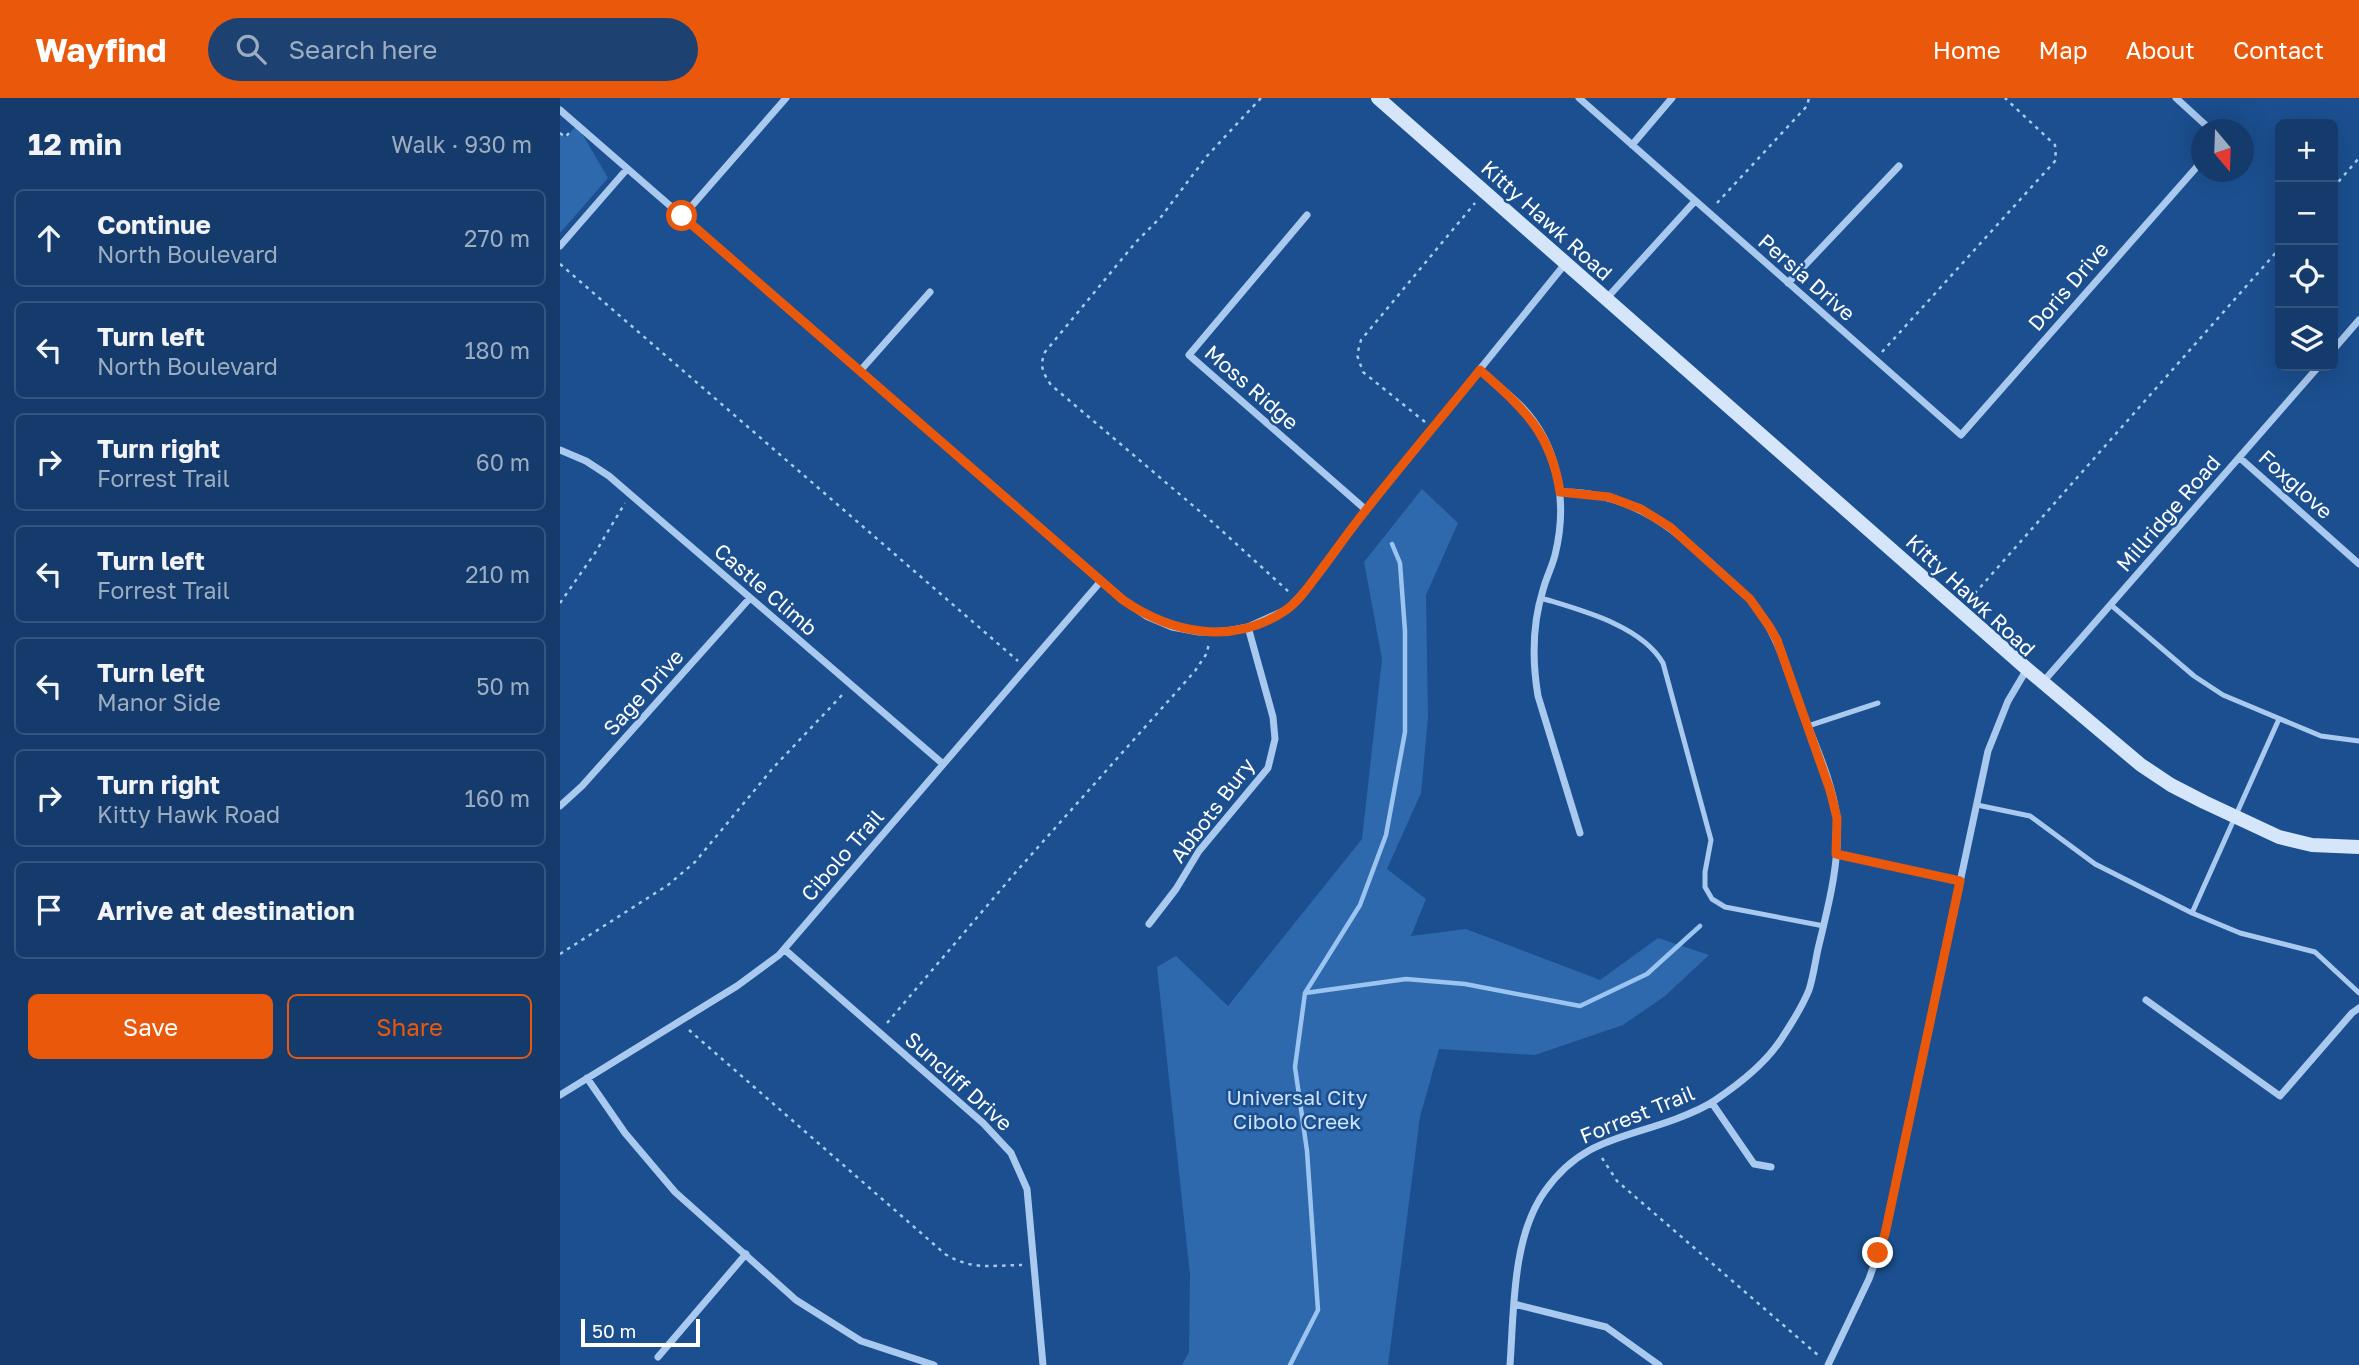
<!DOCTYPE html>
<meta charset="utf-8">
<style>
body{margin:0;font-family:"Golos Text",sans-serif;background:#1d4271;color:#f1f3f6}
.controls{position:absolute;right:21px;top:21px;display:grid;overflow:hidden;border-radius:10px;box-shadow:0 7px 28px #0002}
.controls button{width:63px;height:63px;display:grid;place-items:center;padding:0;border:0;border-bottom:2px solid #33557e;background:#143b6b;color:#f1f3f6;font:35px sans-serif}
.compass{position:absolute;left:1631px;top:21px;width:63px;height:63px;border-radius:50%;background:#143b6b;box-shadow:0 7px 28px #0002;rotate:161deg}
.scale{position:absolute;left:21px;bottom:18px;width:119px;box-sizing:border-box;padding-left:7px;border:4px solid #fff;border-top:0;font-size:19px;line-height:24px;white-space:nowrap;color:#fff;-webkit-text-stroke:5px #1b4f8f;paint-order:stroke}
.stop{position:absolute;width:21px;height:21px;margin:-16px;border:5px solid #ea580c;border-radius:50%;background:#fff}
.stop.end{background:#ea580c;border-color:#fff;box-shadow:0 2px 7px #0008}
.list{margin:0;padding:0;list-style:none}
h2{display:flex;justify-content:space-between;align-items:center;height:91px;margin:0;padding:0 28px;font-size:30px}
h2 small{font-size:23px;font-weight:400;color:#9dadc1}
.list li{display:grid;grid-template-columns:46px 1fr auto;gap:21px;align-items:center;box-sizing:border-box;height:98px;margin:0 14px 14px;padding:0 14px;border:2px solid #33557e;border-radius:10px}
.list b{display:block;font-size:26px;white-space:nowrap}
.list p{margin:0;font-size:23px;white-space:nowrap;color:#9dadc1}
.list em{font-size:23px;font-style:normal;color:#9dadc1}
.actions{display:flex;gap:14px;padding:21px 28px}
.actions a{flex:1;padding:16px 0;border:2px solid #ea580c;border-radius:10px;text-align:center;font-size:24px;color:#ea580c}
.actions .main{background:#ea580c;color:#fff}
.icon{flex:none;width:38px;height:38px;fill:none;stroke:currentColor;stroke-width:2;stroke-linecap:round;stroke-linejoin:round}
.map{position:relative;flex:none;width:1799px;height:1267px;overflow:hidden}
header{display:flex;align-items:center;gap:42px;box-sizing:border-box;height:98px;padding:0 35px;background:#ea580c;color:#fff}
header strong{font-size:33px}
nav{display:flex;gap:38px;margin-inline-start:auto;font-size:24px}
.search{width:490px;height:63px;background:#1d4271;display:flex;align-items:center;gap:18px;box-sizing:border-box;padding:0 24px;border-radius:38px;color:#9dadc1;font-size:26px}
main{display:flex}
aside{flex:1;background:#143b6b}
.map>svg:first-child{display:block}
.green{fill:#2e69ad}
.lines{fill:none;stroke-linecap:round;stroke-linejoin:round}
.stream{stroke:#9cc4f0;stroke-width:4.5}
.path{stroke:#a9c9ee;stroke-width:2.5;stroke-dasharray:3.5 5;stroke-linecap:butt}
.lane{stroke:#a9c9ee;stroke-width:5}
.street{stroke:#a9c9ee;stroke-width:7}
.secondary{stroke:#d6e6fa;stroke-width:14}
.route{stroke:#ea580c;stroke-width:9}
.labels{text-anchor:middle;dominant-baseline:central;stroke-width:5;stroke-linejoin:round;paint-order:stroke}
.street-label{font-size:21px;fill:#fff;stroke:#1b4f8f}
.park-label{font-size:21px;fill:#cfe3fa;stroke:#1b4f8f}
</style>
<header>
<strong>Wayfind</strong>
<div class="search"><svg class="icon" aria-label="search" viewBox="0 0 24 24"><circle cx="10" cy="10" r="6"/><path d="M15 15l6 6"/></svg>Search here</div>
<nav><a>Home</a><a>Map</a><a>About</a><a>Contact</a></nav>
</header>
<main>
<aside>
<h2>12 min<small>Walk · 930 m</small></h2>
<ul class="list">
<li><svg class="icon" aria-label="ahead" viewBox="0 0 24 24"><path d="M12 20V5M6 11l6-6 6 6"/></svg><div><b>Continue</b><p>North Boulevard</p></div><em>270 m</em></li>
<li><svg class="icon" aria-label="left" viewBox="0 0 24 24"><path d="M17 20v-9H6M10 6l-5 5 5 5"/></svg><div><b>Turn left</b><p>North Boulevard</p></div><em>180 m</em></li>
<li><svg class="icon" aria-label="right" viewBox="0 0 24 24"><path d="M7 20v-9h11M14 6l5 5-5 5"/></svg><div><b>Turn right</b><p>Forrest Trail</p></div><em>60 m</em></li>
<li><svg class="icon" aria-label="left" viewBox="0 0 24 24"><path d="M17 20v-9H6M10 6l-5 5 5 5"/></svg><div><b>Turn left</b><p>Forrest Trail</p></div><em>210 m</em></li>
<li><svg class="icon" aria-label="left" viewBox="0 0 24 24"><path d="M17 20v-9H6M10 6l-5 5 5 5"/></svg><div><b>Turn left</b><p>Manor Side</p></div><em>50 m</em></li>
<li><svg class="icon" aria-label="right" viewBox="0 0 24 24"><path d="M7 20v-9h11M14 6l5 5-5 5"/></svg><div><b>Turn right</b><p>Kitty Hawk Road</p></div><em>160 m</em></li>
<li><svg class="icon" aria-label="arrive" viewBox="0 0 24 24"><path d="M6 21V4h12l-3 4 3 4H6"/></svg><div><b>Arrive at destination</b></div></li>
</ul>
<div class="actions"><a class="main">Save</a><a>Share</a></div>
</aside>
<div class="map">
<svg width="1799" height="1267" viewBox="0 0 1799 1267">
<rect width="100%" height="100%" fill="#1b4f8f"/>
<path class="green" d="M17 27 48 80 0 135V34L6 39Z
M862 391 898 425 866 497 868 620 861 695 827 771 866 801 851 838 906 831 1040 882 1098 840 1149 857 1105 898 1063 927 975 957 879 951 860 1019 828 1267H622L629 1254 630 1177 597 869 616 858 668 908 802 741 822 561 804 464Z"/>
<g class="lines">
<path class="stream" d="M745 895 846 881 905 886 1020 908 1087 876 1140 828
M730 1267 758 1212 747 1053 735 969 745 895 800 807 826 737 845 634V533L840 465 832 446"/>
<path class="path" d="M701 0 647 58 601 119 576 144 485 254C479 268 483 275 491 287L650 422 729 494
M0 35 5 39 10 34
M1773 90 1799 60
M1157 105 1247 8 1249 0
M0 166 458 563
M1322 254 1496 62 1495 47 1445 0
M865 324 803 274 797 257 801 242 915 105
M1409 502 1720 150
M0 505 35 455 65 405
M0 856 108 787 135 764 213 670 284 595
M327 925 455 775 635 573 647 555 649 544
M129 932 385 1156C413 1173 432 1167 462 1167
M1042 1060 1057 1083 1259 1258"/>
<path class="lane" d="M981 500C1020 512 1081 527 1103 565L1151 742 1145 774V789L1152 801 1165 809 1264 828
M1551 507 1634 578 1663 597 1761 638 1799 643
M1248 628 1318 605
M1417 707 1470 718 1535 766 1632 815 1680 835 1755 854 1799 895
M1632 815 1719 621"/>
<path class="street" d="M1019 0 1401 337 1642 63
M1616 0 1651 32
M0 12 563 502 586 518 612 529 639 534 667 533 688 529 728 511 748 489 806 412 1005 166
M1072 47 1112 0
M747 117 629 257 806 412
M123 118 226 0
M0 148 67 71
M1228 185 1339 68
M1046 201 1135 103
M1773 252 1799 222
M920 272C933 284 948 295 960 307 999 346 1008 405 995 457 992 469 986 480 983 492 972 527 972 562 978 598L1020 735
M300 273 370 194
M0 352 26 363 49 378 383 666
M1680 360 1799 466
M1483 584 1759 268
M0 708 22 688 190 500
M1276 756 1400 783
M589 826 616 791 639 753 708 670 715 641 713 619 688 529
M224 851 423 1025 451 1055 467 1091 483 1267
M1586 902 1720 998 1792 915 1799 910
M27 980 65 1035 115 1094 236 1202 301 1243 374 1267
M0 997 177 888 219 857 541 483
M1152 1005 1194 1066 1211 1069
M954 1206 1046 1229 1099 1267
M98 1259 186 1156
M950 1267C954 1212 952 1139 985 1093 1021 1042 1062 1041 1116 1021 1129 1016 1142 1011 1154 1003 1178 987 1204 967 1220 943 1230 928 1242 909 1249 892 1253 880 1255 865 1258 851 1268 809 1280 765 1277 721 1273 684 1254 645 1241 610 1227 571 1217 534 1190 501 1131 448 1086 393 1000 394
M1268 1267 1309 1181 1325 1136 1428 653 1448 603 1467 571"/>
<path class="secondary" d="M818 0 1467 571 1581 667 1611 687 1644 704 1719 739 1752 747 1799 749"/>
</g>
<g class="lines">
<path class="route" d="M122 118 563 502C612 536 674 548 726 512 739 503 749 488 758 476 774 455 789 433 806 412 843 365 882 319 920 272 963 310 991 334 1000 394L1049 399 1081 411 1110 429 1190 501 1209 528 1217 542 1270 692 1277 720 1276 756 1400 783 1325 1136 1318 1155"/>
</g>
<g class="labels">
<g class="street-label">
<text transform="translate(987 122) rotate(42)">Kitty Hawk Road</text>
<text transform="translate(1247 179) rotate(41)">Persia Drive</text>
<text transform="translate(1508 188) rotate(-49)">Doris Drive</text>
<text transform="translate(692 289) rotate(41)">Moss Ridge</text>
<text transform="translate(1736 386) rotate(42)">Foxglove</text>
<text transform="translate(1608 415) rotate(-49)">Millridge Road</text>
<text transform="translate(206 491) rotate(41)">Castle Climb</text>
<text transform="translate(1411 497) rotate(43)">Kitty Hawk Road</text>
<text transform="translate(83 594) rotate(-48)">Sage Drive</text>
<text transform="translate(652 712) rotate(-53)">Abbots Bury</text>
<text transform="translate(282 757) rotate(-49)">Cibolo Trail</text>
<text transform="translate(399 983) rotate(42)">Suncliff Drive</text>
<text transform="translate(1077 1016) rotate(-22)">Forrest Trail</text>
</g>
<g class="park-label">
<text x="737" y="999">Universal City<tspan x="737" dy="24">Cibolo Creek</tspan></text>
</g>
</g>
</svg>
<div class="controls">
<button>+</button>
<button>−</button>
<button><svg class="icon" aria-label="locate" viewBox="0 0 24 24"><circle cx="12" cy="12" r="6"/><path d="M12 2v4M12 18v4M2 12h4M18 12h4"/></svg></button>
<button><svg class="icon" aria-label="layers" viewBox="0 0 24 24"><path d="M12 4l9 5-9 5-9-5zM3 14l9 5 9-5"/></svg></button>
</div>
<svg class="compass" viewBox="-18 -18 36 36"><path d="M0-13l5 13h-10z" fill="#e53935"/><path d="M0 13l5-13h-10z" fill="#9dadc1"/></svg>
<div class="scale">50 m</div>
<div class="stop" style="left:122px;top:118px"></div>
<div class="stop end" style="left:1318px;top:1155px"></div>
</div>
</main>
